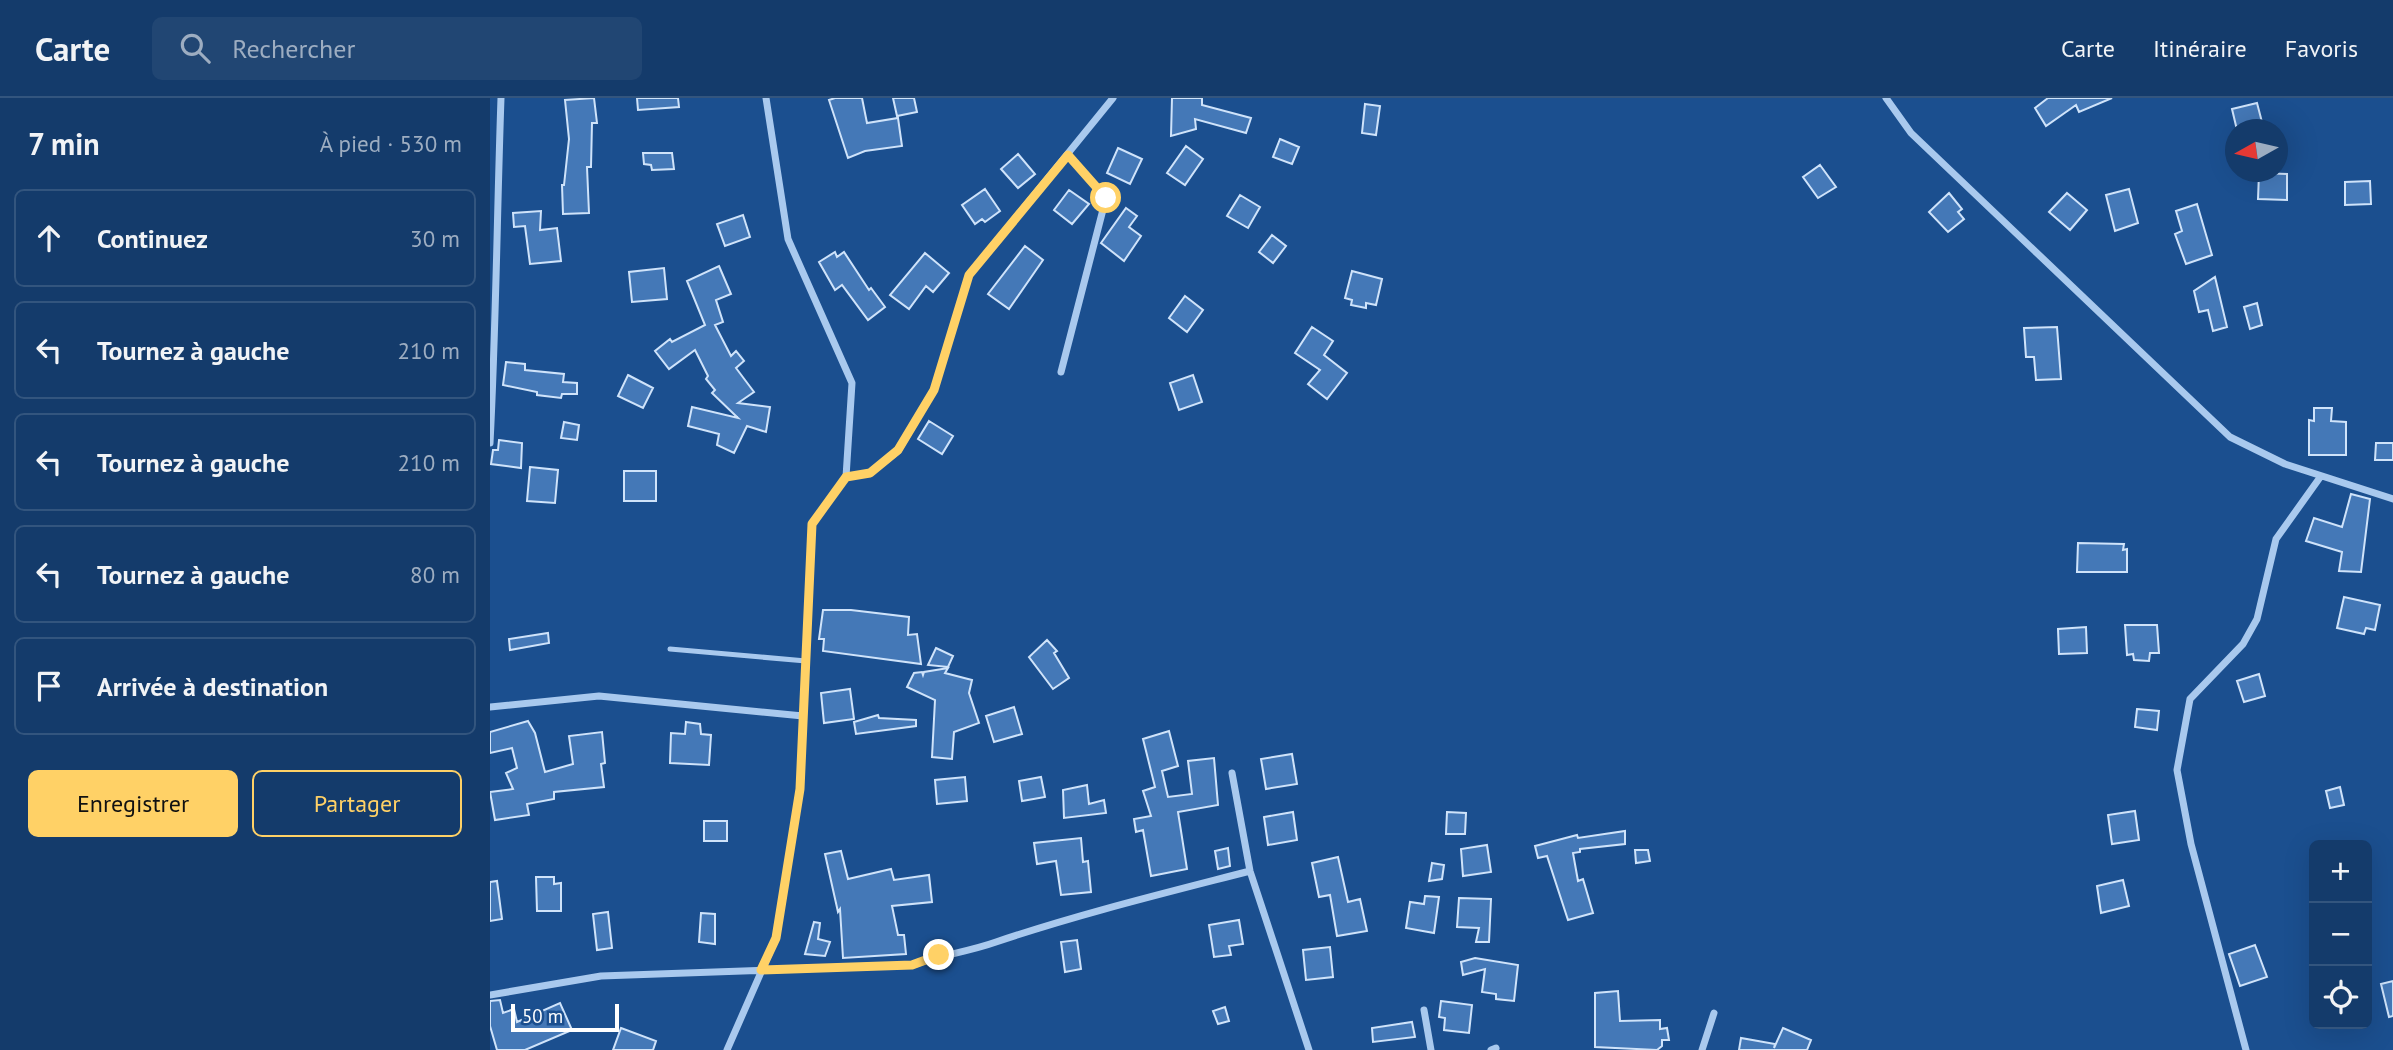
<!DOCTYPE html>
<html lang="fr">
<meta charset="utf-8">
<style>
body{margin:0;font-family:"PT Sans",sans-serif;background:#214673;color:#f1f3f6}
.controls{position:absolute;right:21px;bottom:21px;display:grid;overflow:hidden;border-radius:10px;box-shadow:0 7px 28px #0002}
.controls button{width:63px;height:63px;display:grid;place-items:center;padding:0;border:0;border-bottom:2px solid #33557e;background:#143b6b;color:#f1f3f6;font:35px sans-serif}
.compass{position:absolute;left:1735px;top:21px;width:63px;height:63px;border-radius:50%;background:#143b6b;box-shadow:0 7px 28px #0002;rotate:262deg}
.scale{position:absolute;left:21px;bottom:18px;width:108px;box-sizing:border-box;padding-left:7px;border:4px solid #fff;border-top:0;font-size:19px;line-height:24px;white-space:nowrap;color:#fff;-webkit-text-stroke:5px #1b4f8f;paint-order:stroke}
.stop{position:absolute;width:21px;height:21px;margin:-16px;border:5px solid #ffd166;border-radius:50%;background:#fff}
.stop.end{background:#ffd166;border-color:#fff;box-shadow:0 2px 7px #0008}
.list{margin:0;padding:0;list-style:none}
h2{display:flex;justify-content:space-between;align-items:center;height:91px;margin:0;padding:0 28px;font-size:30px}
h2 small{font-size:23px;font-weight:400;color:#9dadc1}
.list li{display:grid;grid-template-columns:46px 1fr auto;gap:21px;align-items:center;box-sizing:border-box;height:98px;margin:0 14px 14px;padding:0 14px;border:2px solid #33557e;border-radius:10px}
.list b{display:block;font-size:26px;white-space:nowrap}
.list em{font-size:23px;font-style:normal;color:#9dadc1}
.actions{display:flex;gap:14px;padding:21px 28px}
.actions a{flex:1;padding:16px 0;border:2px solid #ffd166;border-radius:10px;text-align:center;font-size:24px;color:#ffd166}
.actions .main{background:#ffd166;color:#111}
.icon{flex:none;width:38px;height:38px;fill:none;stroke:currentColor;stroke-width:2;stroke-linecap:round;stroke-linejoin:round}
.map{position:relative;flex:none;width:1903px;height:952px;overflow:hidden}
header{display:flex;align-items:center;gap:42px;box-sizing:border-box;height:98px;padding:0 35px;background:#143b6b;border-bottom:2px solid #33557e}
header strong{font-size:33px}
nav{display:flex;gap:38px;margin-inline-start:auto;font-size:24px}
.search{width:490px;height:63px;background:#214673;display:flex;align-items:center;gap:18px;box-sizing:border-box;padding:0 24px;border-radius:10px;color:#9dadc1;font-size:26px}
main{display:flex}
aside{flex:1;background:#143b6b}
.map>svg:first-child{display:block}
.building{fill:#4478b7;stroke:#cfe3fa;stroke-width:2}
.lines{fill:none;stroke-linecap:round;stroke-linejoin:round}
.service{stroke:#a9c9ee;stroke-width:5}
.minor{stroke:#a9c9ee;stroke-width:7}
.route{stroke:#ffd166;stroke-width:9}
</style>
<header>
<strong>Carte</strong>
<div class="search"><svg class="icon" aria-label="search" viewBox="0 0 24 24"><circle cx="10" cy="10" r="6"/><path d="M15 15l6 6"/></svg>Rechercher</div>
<nav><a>Carte</a><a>Itinéraire</a><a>Favoris</a></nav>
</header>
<main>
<aside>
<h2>7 min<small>À pied · 530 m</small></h2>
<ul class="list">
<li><svg class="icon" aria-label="ahead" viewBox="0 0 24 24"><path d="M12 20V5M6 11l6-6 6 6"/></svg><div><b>Continuez</b></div><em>30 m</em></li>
<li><svg class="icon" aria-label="left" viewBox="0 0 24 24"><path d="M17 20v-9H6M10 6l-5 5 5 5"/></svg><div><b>Tournez à gauche</b></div><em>210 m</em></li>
<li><svg class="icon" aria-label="left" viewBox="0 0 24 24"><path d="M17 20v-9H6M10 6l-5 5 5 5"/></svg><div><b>Tournez à gauche</b></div><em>210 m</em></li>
<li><svg class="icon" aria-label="left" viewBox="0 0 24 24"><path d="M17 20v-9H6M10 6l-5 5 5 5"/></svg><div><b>Tournez à gauche</b></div><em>80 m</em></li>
<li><svg class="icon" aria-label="arrive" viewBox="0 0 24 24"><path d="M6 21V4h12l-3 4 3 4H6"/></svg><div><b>Arrivée à destination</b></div></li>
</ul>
<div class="actions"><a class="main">Enregistrer</a><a>Partager</a></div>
</aside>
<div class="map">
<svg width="1903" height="952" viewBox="0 0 1903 952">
<rect width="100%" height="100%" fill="#1b4f8f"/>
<path class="building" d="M104 0 107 25H102L101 69H97L99 115 73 116 72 87H74L79 41 75 2Z
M147 0H188L189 9 148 12Z
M345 0H372L377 25 408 20 412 48 375 53 358 60 339 2Z
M403 0H424L427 14 407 18Z
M682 0H712V7L761 20 756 35 705 21 706 31 681 38Z
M1558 0H1622L1589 14 1586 7 1556 28 1545 10Z
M1767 5 1773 28 1747 32 1742 11Z
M875 6 890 8 886 37 872 35Z
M790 41 809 49 802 66 783 59Z
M696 48 713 61 695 87 677 75Z
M628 50 652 61 640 86 617 75Z
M153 55H182L184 71 162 72 161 67 154 66Z
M528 56 545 76 528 90 511 71Z
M1330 67 1346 89 1328 100 1313 79Z
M1769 75 1797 76V102L1768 101Z
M1880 83 1881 106 1855 107V84Z
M495 91 510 113 495 124 492 121 485 126 472 107Z
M1639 91 1648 125 1625 133 1616 97Z
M579 92 599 106 582 126 564 112Z
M1459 95 1472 111 1468 114 1474 121 1458 134 1439 114Z
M1577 95 1597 112 1580 132 1559 114Z
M750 97 770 109 758 130 737 118Z
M1707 106 1722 157 1696 166 1685 136 1692 133 1686 113Z
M636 110 647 118 639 129 651 138 634 163 611 145Z
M51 113 50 132 67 130 71 163 40 166 35 128 24 129 23 115Z
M253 117 260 139 235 148 227 126Z
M782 137 796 148 783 165 769 154Z
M535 148 553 162 519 211 498 196Z
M345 154 347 159 354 154 379 192 381 190 395 209 378 222 352 187 345 192 329 164Z
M435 155 459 175 443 194 436 188 419 211 400 197Z
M229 168 241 196 226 202 233 224 225 227 241 258 246 253 254 263 246 270 264 294 248 305 280 309 276 334 257 328 244 355 227 347 229 336 198 328 202 309 248 320 222 295 225 292 216 281 218 278 205 252 179 271 165 253 180 241 182 244 215 227 197 183Z
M174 170 177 201 142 204 139 174Z
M862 173 892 181 886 207 876 205V210L861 207 862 202 855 200Z
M1725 179 1737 229 1723 233 1718 212 1709 214 1704 193Z
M695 198 713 212 697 234 679 220Z
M1767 205 1772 227 1760 231 1754 209Z
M822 229 843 243 834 257 857 275 837 301 818 286 830 272 805 255Z
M1567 229 1571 281 1546 282 1544 259H1536L1534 230Z
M16 264 35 266V272L74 276 73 284 87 285V296H72L71 300 47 297V294L13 287Z
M138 277 163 290 153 310 128 298Z
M703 277 712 304 689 312 680 285Z
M1824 310H1842L1841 323 1856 324V357H1819V322L1824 323Z
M439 323 463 338 452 356 428 341Z
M74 324 89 327 87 342 71 340Z
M9 342 32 345 31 370 1 366 3 352H8Z
M1886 345H1903V362H1885Z
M40 369 68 372 65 405 37 403Z
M134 373H166V403H134Z
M1861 396 1880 401 1871 474 1849 473 1852 454 1816 443 1824 420 1852 429Z
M1588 445 1634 446 1633 452 1637 451V474H1587Z
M1854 499 1890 507 1885 532 1876 530 1874 536 1847 530Z
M333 512H361L419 519 418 537 427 536 431 566 333 553 334 541H329Z
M1635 527H1667L1669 555H1660L1659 563 1644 562 1643 556 1637 557Z
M1596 529 1597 555 1569 556 1568 531Z
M58 535 59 545 20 552 19 541Z
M557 542 567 553 564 555 579 580 563 591 539 559Z
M446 550 463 558 458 569 438 567Z
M458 570 455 575 482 582 479 595 489 625 464 634 462 661 442 659 445 602 417 589 424 575 432 574 433 577 434 574Z
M1769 576 1775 598 1754 604 1747 583Z
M360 591 364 621 334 625 331 595Z
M524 609 532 636 504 644 496 618Z
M1647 611 1669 613 1667 632 1645 629Z
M388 617 389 620 426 622V628L366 636 364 624Z
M38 623 45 635 55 674 83 666 79 638 112 634 115 665 111 666 114 689 64 694V701L37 706 39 717 5 722 0 694 23 691 16 675 27 670 22 650 0 655V634Z
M196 624 210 626 211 636 221 637 219 667 180 665 181 635 195 636Z
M679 633 688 668 672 673 678 699 702 696 698 663 724 660 728 707 688 714 697 771 661 778 653 732 646 734 644 721 661 718 653 693 665 689 653 641Z
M802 656 807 686 776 691 771 661Z
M475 679 477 703 447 706 445 682Z
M551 679 555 699 532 703 529 683Z
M597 687 599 706 614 702 616 715 574 720 573 692Z
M1850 689 1854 707 1840 710 1836 693Z
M1645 713 1649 742 1622 746 1618 717Z
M803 714 807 742 778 747 774 719Z
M957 714 976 715 975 736H956Z
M214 723H237V743H214Z
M1135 733V746L1090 751V754L1083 755 1088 783 1093 781 1103 815 1078 822 1057 758 1048 760 1045 748 1087 737 1088 740Z
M591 740 593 764 598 763 601 794 571 797 566 763 547 766 544 745Z
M997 747 1001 774 973 778 971 751Z
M738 750 740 768 728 771 725 753Z
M1145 752H1158L1160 763 1146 765Z
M351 753 358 781 401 771 404 782 439 777 442 804 402 808 408 837H414L416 856 353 860 350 811 348 814 335 756Z
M848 759 858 804 870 801 877 833 847 838 840 797 829 799 822 765Z
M942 765 954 767 952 781 939 783Z
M46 779H64V786L71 785V813H47Z
M1633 782 1639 808 1611 815 1607 788Z
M7 783 12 821 0 823V784Z
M935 798 949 799 944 835 916 830 920 804 934 806Z
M969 800 1001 801 999 844H986L989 830 967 829Z
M118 814 122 850 107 852 103 816Z
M211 815 225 816V846L209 844Z
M749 822 753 846 739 848 741 857 724 859 719 827Z
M324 824 330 825 328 841 340 844 335 858 315 856Z
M587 842 591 871 575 874 571 844Z
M1765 847 1777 879 1750 888 1739 856Z
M840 849 843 879 816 882 813 852Z
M985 860 1028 867 1024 903 1006 901V896L992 894 995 871 973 877 971 864Z
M1903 883V918L1899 919 1891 886Z
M1128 893 1130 923 1170 922V931L1177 930 1179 942H1172V948L1167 952 1105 949V895Z
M10 902 13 915 24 911 27 924 70 905 82 932 35 952H7L0 928V903Z
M951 903 982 907 979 935 954 932 955 920 949 919Z
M735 909 739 923 728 926 723 913Z
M922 924 925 939 883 944 882 930Z
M131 930 166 943 163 952H123Z
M1293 930 1321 942 1317 952H1249L1251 940 1285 946 1284 950Z"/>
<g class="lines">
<path class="service" d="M180 551 316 563"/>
<path class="minor" d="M1396 0 1421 35 1740 339 1795 366 1903 401
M571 274 616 100 578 57
M0 345C6 230 7 115 11 0
M356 379 380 375 408 353 444 292 479 177 623 0
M0 609 109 598 313 618
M742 675 760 773 819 952
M0 897 111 878 423 867C450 857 478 854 506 844 589 816 675 795 760 773
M934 912 941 952
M237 952 286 840 310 691 322 426 356 379 362 285 298 141 276 0
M1001 952 1006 950
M1212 952 1224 915
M1756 952 1701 746 1687 672 1700 601 1753 546 1767 521 1786 441 1831 378"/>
</g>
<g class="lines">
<path class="route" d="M449 857 422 867 271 872 286 840 310 691 322 426 356 379 380 375 408 352 444 292 479 177 578 57 616 100"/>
</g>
</svg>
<div class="controls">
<button>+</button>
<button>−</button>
<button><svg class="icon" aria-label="locate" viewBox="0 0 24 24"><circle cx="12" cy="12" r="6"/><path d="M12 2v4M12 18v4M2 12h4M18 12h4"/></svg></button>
</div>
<svg class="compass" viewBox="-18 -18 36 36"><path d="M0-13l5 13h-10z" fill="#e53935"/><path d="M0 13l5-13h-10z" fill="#9dadc1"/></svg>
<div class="scale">50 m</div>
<div class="stop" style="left:616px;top:100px"></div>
<div class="stop end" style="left:449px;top:857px"></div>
</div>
</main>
